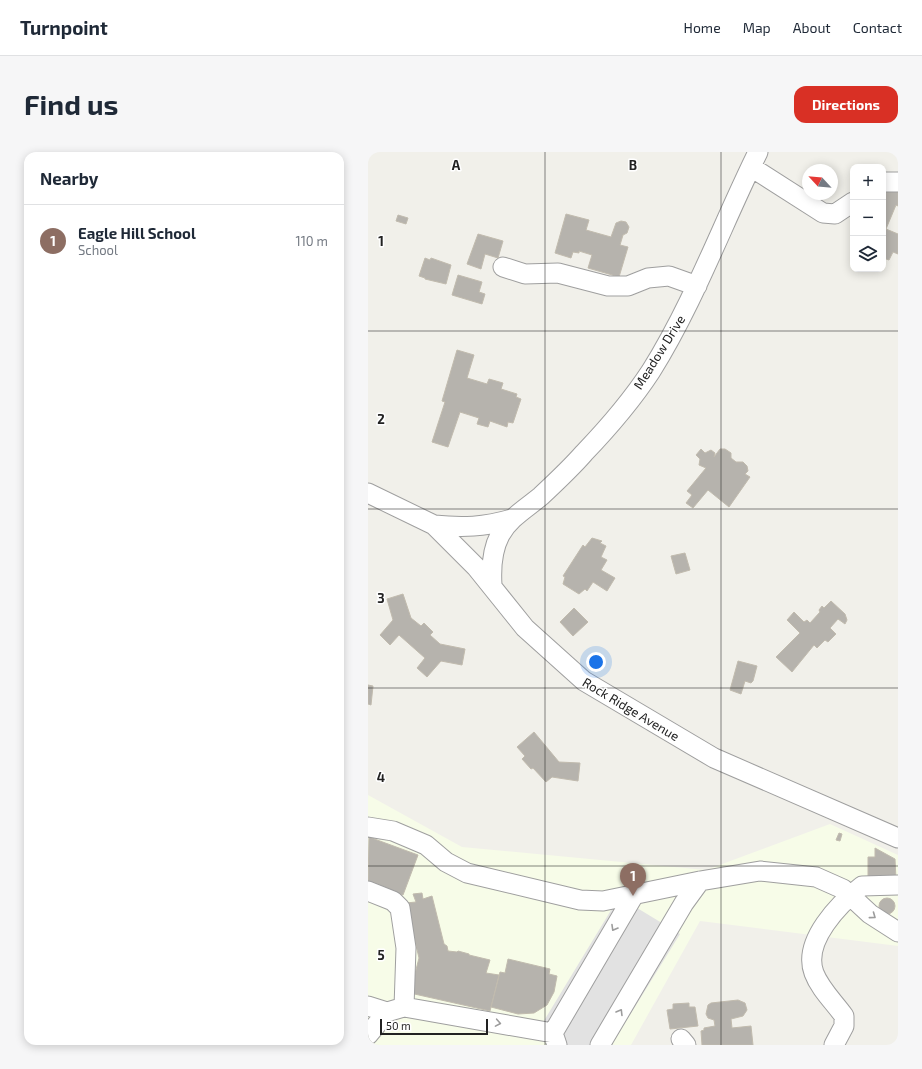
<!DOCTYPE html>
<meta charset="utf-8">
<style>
body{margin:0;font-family:"Exo 2",sans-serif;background:#f6f6f7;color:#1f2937}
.controls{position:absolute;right:12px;top:12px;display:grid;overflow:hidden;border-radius:8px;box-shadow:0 2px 10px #0003}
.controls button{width:36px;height:36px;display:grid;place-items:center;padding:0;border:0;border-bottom:1px solid #e0e1e3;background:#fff;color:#1f2937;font:20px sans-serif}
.compass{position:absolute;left:434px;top:12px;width:36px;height:36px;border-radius:50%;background:#fff;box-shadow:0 2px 10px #0003;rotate:296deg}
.scale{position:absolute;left:12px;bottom:10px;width:108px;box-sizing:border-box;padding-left:4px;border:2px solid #222;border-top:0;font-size:11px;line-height:14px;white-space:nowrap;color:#222;-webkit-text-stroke:3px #fff;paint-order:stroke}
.you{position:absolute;left:228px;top:510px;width:14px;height:14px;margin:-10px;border:3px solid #fff;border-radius:50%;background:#1a73e8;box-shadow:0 0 0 6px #1a73e833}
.badge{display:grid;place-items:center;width:26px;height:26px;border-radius:50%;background:#d93025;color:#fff;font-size:13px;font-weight:700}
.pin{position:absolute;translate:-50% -33px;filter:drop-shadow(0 1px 2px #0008)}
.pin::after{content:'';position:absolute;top:21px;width:14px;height:12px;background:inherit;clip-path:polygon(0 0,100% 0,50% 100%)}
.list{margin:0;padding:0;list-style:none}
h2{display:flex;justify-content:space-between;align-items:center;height:52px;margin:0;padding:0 16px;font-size:17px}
h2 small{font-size:13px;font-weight:400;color:#747a83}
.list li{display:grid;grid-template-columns:26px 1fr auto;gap:12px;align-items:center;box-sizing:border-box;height:72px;padding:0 16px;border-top:1px solid #e0e1e3}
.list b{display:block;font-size:15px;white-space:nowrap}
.list p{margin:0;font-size:13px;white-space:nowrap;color:#747a83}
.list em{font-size:13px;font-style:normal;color:#747a83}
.icon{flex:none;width:22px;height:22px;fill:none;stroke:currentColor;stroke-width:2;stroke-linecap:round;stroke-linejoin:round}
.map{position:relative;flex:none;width:530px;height:893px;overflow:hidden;border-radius:12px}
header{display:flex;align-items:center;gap:24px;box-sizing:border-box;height:56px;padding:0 20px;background:#fff;border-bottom:1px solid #e0e1e3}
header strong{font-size:19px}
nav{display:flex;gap:22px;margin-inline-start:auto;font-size:14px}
.intro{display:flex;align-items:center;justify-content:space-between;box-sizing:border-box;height:96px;padding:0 24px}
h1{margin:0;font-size:28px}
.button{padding:10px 18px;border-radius:12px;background:#d93025;color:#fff;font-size:14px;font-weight:700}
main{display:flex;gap:24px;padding:0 24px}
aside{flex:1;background:#fff;border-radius:12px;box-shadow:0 2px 10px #0003}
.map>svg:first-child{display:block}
.education{fill:#f7fce8}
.parking{fill:#e2e2e2}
.building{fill:#b6b3ad;stroke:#c1bbae}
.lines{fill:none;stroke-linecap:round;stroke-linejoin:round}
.minor-casing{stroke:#9f9f9f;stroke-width:21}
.minor{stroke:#fff;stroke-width:19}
.oneway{stroke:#9c9c9c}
.grid{fill:none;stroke:#222;stroke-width:1;stroke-opacity:0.55}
.labels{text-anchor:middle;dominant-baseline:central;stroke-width:3;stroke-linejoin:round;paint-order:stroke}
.street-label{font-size:13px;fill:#222;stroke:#fff}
.grid-label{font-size:13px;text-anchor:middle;font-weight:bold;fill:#222;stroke:#fff;stroke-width:3;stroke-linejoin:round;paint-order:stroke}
</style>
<header>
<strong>Turnpoint</strong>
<nav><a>Home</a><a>Map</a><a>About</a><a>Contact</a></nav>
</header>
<div class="intro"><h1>Find us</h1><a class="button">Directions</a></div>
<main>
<aside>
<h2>Nearby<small></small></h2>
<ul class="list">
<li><span class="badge" style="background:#8d6e63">1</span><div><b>Eagle Hill School</b><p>School</p></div><em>110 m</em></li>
</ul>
</aside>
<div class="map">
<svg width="530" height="893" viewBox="0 0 530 893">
<rect width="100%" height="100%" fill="#f1f0ea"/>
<path class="education" d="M0 643 94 695 338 718 462 672 530 703V794L332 769 263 893H0Z"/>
<path class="parking" d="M251 745 312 782 244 892 245 893H180L171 877Z"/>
<path class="building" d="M517 35 530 40V54L528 53 518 77 530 82V102L525 100 521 108 515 106V41Z
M198 62 221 68 218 78 243 85 248 71 253 69 258 70 261 75 259 81 255 83 252 93 260 95 251 125 220 116 224 103 211 99V101L205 100 203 106 187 101Z
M30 63 40 66 38 72 28 69Z
M110 82 135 89 130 106 117 102 113 117 99 112Z
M57 106 62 108 63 106 83 113 78 132 57 127V126L51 124Z
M90 123 114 130 111 140 117 142 114 152 84 143Z
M89 198 106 203 99 226 119 232 121 227 135 231 133 237 149 242 148 245 153 247 145 271 140 270 139 275 122 269 120 275 109 272 111 266 92 260 80 295 64 290 77 250 74 249Z
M333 297 337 301 343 298 347 301 346 305 352 297H357L363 301V306L368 310H375L379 314 380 319 377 322 382 325 361 355 340 338 325 356 318 351 324 343 319 339 338 316 331 313 332 307 328 303Z
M224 386 234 389 232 391 238 394 233 405 239 408 233 418 247 426 239 439 225 430 219 439 217 437 211 442 195 432 197 425 195 424 215 393 217 395Z
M317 401 322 418 308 422 303 404Z
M35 442 43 466 53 474 56 471 65 480 62 483 72 492 97 497 94 513 73 509 59 525 49 516 57 506 31 483 22 493 12 483 25 468 19 447Z
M463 449 477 462 479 468 477 472 470 467 462 476 468 482 460 490 457 488 449 496 446 493 424 520 408 505 432 481 419 468 426 460 436 470 439 468 442 471 452 460 451 458 454 454 456 456Z
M206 456 220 470 205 484 192 470Z
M370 509 389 514 385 529 383 531 377 529 373 542 362 538Z
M0 533 5 534 3 553 0 552Z
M166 580 191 610 212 611 210 629 184 625 178 630 165 616 163 617 154 607 157 604 149 595Z
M471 681 474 682 472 689 468 688Z
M1 685 50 703 35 743 5 730 4 732 0 731Z
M507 696 527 707 528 727H500V705H507Z
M54 741 55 747 64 744 76 792 79 794 80 799 89 800 90 799 101 802V803L122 808 118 821 131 823 122 859 42 841 51 806 38 751 48 750 45 742Z
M511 754a8 8 0 1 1 16 0a8 8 0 1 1-16 0Z
M140 807 182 817 181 822 189 824 186 840 179 853 166 861 150 862 123 855 132 820 137 821Z
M370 848 377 851 379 858 375 864 363 867 364 876 383 874 385 893H334L333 879 336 878V876L347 874 346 868 340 866 338 862 340 853 343 851Z
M321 851V855H327L330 874 302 877 299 858 305 857V852Z"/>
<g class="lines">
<defs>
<path id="minor" d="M383 15 455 61 467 62 485 50
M515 30H530
M135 115 157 122 190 121 240 134H260L280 126 301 124 329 134
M0 341 66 373 108 415 157 476 216 529 346 606 530 686
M66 373C95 376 116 375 144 367
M124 433C123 417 124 398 132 383 141 366 159 356 173 344 188 330 203 316 216 301 240 276 264 248 283 219 326 150 354 73 390 0
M0 675 25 679 58 693 78 710 99 721 212 748 235 749 332 729 392 719 448 725 475 737 502 762 530 780
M0 739 25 749 32 756 38 796 36 855 19 860 0 854
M36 855 185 881
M0 883 19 860
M313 887 318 893
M189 893 185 881 266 743
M232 893 316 751 332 729
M466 893 476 874V864C466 850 452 837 446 821 434 789 472 751 494 734L530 733"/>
</defs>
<use href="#minor" class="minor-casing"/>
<use href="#minor" class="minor"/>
</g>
<defs><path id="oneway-chevron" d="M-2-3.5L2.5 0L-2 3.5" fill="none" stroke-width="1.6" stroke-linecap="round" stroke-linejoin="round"/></defs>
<g class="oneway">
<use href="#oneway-chevron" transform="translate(505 764) rotate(36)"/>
<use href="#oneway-chevron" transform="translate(246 776) rotate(120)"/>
<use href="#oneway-chevron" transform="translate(252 860) rotate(-59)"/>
<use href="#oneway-chevron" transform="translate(130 871) rotate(10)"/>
</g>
<path class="grid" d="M177 0V893M353 0V893M0 179H530M0 357H530M0 536H530M0 714H530"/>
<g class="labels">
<g class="street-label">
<text transform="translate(291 200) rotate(-58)">Meadow Drive</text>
<text transform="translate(263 557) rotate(31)">Rock Ridge Avenue</text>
</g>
</g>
<g class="grid-label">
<text x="88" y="18">A</text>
<text x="265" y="18">B</text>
<text x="13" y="94">1</text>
<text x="13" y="272">2</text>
<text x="13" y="451">3</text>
<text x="13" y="630">4</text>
<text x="13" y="808">5</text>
</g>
</svg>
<div class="controls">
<button>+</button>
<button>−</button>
<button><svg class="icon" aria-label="layers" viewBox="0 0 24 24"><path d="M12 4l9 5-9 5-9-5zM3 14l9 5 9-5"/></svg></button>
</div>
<svg class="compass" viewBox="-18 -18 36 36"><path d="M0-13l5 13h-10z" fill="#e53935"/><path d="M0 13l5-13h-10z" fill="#747a83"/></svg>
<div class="scale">50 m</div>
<div class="you"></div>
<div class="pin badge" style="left:265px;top:744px;background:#8d6e63">1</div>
</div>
</main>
